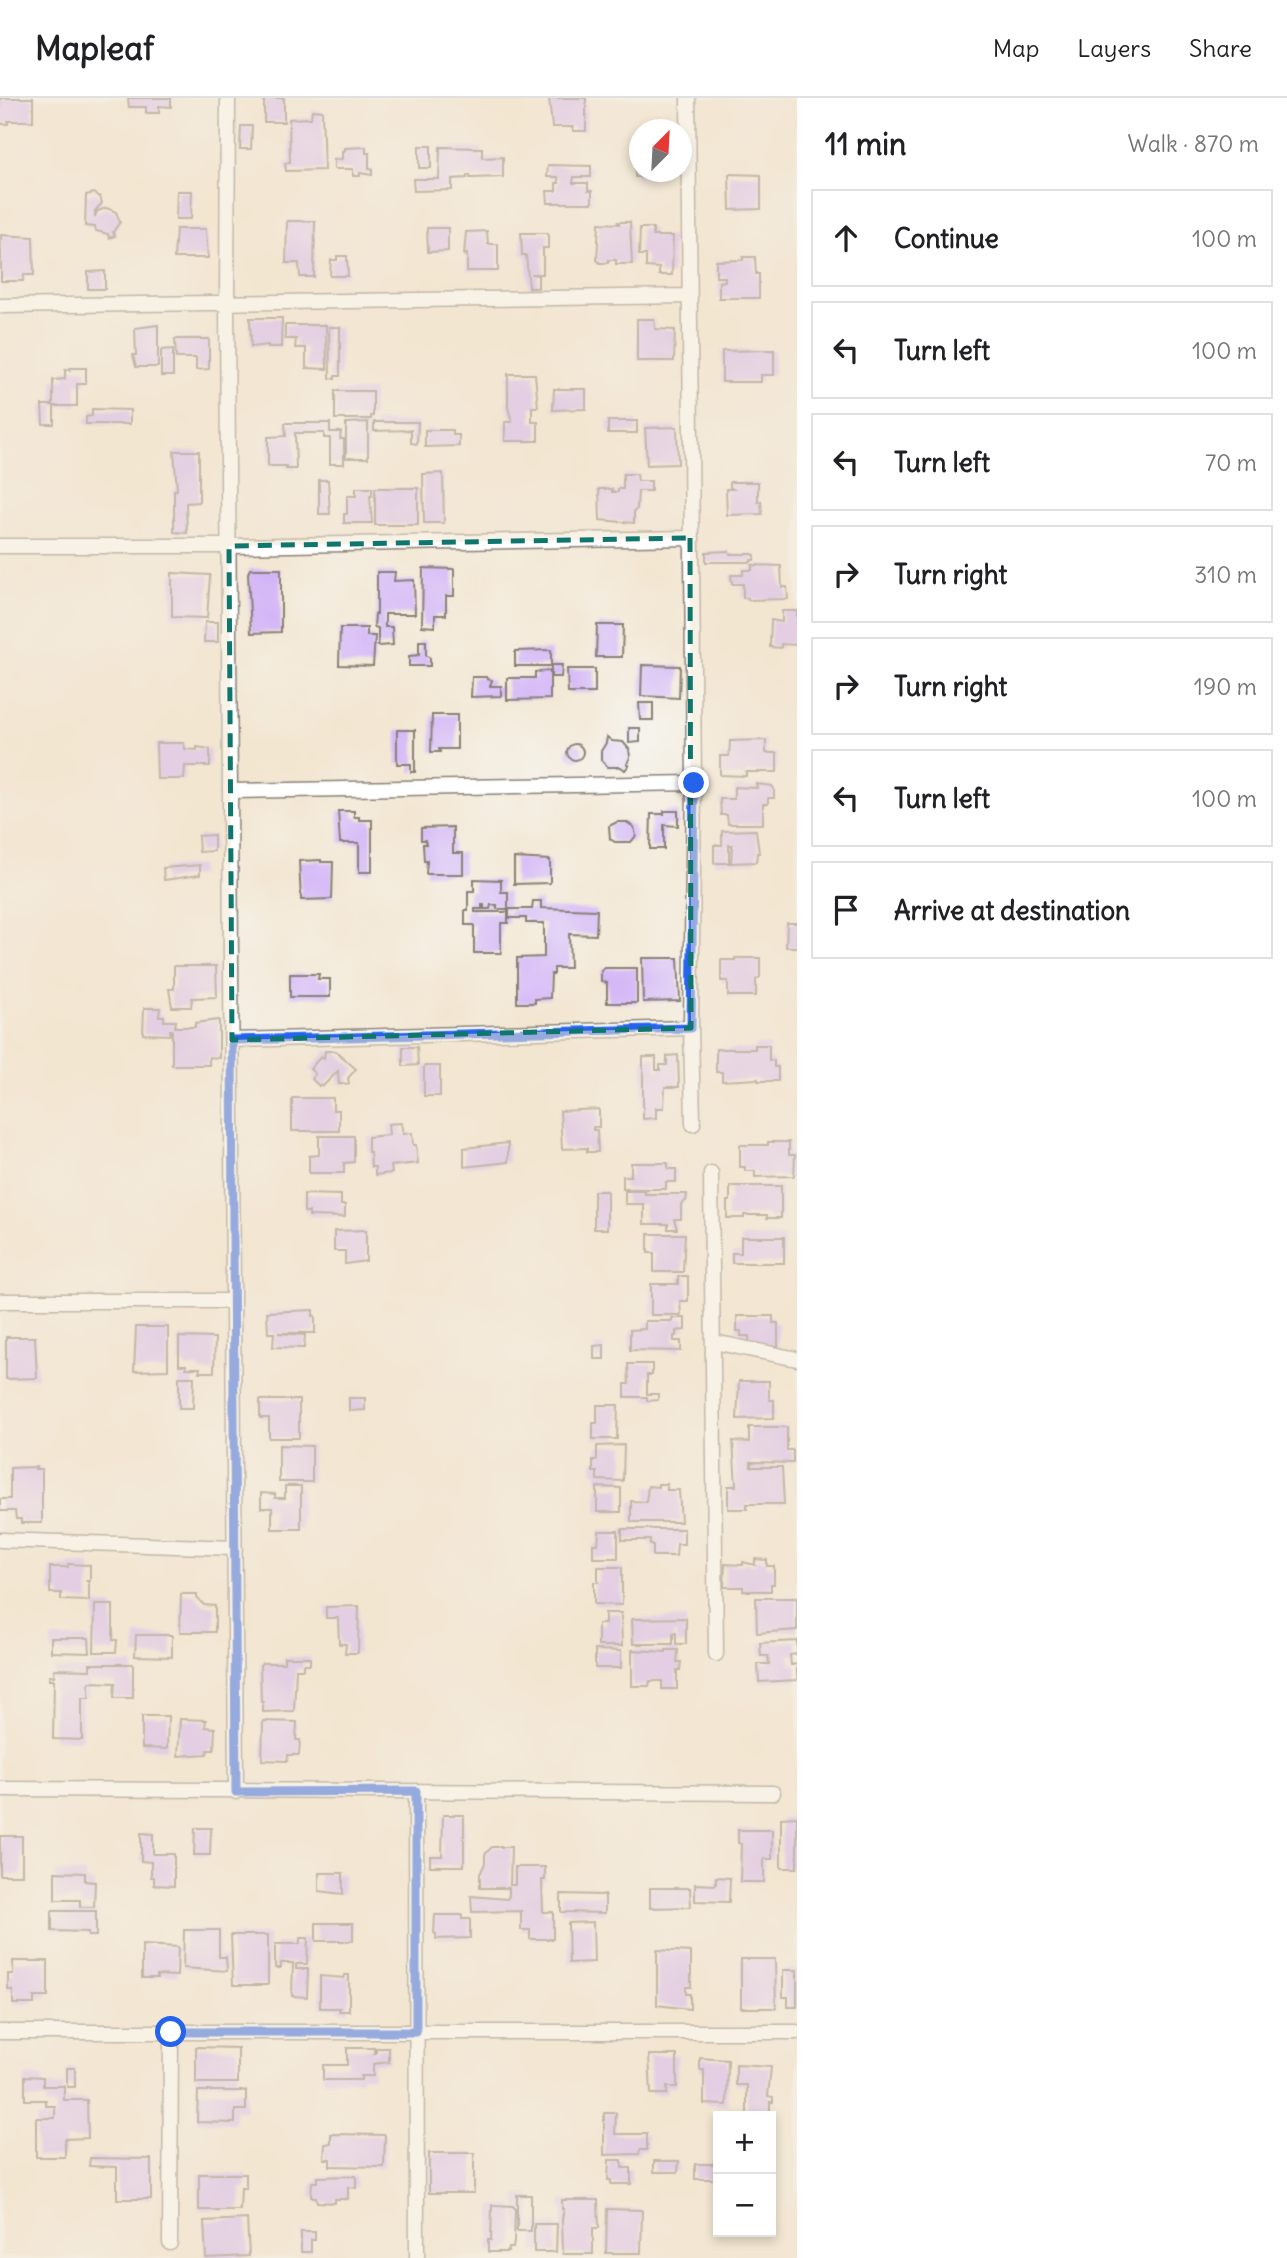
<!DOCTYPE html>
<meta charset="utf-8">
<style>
body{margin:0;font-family:Delius,sans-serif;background:#f2f2f2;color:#202124}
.controls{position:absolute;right:21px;bottom:21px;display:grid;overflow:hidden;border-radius:0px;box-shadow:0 4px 10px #0003}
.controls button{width:63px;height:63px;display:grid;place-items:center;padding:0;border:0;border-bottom:2px solid #e0e0e0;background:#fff;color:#202124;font:35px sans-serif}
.compass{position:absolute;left:629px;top:21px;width:63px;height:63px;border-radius:50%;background:#fff;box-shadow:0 4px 10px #0003;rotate:24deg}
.stop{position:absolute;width:21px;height:21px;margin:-16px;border:5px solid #2563eb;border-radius:50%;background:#fff}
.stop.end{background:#2563eb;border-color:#fff;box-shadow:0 2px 7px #0008}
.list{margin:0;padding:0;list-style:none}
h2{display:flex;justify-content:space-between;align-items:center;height:91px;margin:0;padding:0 28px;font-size:30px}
h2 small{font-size:23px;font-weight:400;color:#757577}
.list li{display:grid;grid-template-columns:46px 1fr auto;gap:21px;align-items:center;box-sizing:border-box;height:98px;margin:0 14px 14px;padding:0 14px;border:2px solid #e0e0e0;border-radius:0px}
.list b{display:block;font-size:26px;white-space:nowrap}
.list em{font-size:23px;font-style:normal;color:#757577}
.icon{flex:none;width:38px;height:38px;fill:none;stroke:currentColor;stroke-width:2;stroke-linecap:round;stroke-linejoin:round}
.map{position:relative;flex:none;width:797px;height:2160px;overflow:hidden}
header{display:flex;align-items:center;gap:42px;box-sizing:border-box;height:98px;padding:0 35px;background:#fff;border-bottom:2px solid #e0e0e0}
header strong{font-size:33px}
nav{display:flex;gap:38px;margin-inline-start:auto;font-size:24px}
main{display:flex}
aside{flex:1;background:#fff}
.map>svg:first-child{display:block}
.building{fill:#d2b2f8}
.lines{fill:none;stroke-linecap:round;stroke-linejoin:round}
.minor-casing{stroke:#888176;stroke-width:17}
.minor{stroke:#fff;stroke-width:14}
.route{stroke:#2563eb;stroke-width:9}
.marked{fill:none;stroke:#0f766e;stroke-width:5;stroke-dasharray:14 9;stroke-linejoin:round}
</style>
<header>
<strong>Mapleaf</strong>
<nav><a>Map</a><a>Layers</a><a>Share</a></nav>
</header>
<main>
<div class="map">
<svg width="797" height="2160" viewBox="0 0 797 2160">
<rect width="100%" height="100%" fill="#f6f6f2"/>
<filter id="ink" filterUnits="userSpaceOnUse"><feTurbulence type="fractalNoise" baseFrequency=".0143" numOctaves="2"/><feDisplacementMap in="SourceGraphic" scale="14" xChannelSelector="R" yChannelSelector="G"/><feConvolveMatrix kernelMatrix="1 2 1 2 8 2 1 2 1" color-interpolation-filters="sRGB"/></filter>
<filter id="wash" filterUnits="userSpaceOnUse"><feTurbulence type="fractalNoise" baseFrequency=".00686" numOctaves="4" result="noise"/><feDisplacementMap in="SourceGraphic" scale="28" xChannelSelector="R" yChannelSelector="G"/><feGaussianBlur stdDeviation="1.57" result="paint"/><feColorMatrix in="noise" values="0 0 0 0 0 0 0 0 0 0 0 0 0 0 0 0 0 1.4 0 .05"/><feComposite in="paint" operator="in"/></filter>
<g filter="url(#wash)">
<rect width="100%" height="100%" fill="#f3e6d1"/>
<g id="blocks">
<path class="building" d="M0 0H33V23H8V26H0Z
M128 0H171V9L159 8V15H146V9H129Z
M264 0H284V24H264Z
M549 0H586V33H573V29H552Z
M312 12 322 13 324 72 286 73 285 65 290 64 289 21 311 20Z
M241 28H252L251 51H240Z
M419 48H431V70H419Z
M366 49V55H369V71H372V77L360 75V78H353V71H334V62L342 61V53H345V50Z
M440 49 482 50V60L503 59V79L470 80V77H467V80L452 81V92L414 93 413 81H439Z
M548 67 591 68V79H574L573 85H588V93H592V105H548L547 93H556V85H559L558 79H547Z
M635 71H640V74H655V79H635Z
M729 76 761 77V111L730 112Z
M177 93H192L191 121H176Z
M94 95 100 99 102 105 95 113V119L97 113 107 110 116 114 120 124 113 134 115 138 109 140 108 136 96 133 95 129 85 128 86 97Z
M287 123H315L314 179H300L299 165H286Z
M618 124H630L632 166H616V162H608V165H600L597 162 599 125 619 126Z
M427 130H448V153L428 154Z
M640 130H653V138H673L672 177H659V170L646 169V157H639Z
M176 131H206L208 160H174Z
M487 133 488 146H498V173H467V156L464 157 466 134Z
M521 135H548V150H543V176H531L538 177V190H529L526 157H522Z
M1 137 33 139 34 177H24L23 183H1Z
M337 158H347L348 178H330L331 162H337Z
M743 159H755L756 176H759V200H719V184L725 183V179H716V163L743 162Z
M105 173V191H88V174Z
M250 220H282L281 249H268V247L251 249Z
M637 221H654L655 231 675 232 674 263H637Z
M158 227V269H136L133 257H136L135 230Z
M285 227H326L327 271 306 270V250H295L296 241H285Z
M329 229H340V278H335V281L330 280Z
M175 241H209V271L196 272V260H176Z
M173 251V278H161V252Z
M774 252V277H761V284H722V253Z
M70 270H86V286H77V308H54V326H43L42 307H53V282L65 281V272H70Z
M508 276H535L538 309H532V324H538V343H505V324H512L508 309Z
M554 291H586V311L553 312Z
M335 293H373V318H371V321H335Z
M92 311 130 312V326H86V319L92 318Z
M608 323H637V335H608Z
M368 324V360H346V325Z
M374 324H418L417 346 411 345V332L374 333Z
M285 325H330V334H341L340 341H344V366H330V340H324V335H295L296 371H286V368H268V339L286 338Z
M677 329 678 366 647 367 645 330Z
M425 332H453V337H459V348L425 349Z
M174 353H199V404L186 405 187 435 174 434V392H177Z
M443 375 444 425H424L423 376Z
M623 376H637L638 383H651V393H638L637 411 634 413V425L600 422 599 391H612V394H618V391H623Z
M319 382H328L330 416H319Z
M730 384H758V404L761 403 762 416 727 417 726 391H733L730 389Z
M356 390H372V398H370L372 425H344V416H347V398H356Z
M375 390H418V427H375Z
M729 453 730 456H751L755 457 754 462H751V464H706V454Z
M752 467 781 468 782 489H787L788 501 748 502V500H743V486H732L731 477H743V472H752Z
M423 470 454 471V498H446V517H435V529L422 528Z
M250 471H281V534L251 535 248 475Z
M377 474H395L394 483 414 482 415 516H385V529H392L393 547 378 548V530L374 529 375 516H377Z
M172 475 210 477 207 520 172 519Z
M782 513H797V547L781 546V550L770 549 771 522 782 524Z
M205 524H218V544H204Z
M597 527H623L622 559H596Z
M340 530H367V538H375L373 568 339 567Z
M419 543H426V557L430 560V568H409V558L419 557Z
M551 552V567H562L561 579H551V568H515V553Z
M642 567 680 568 679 600 641 598Z
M567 571H595V595H568Z
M550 573V601L507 602V580H535V574Z
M472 579H486L487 581 492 582 490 588H501V598L471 599Z
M639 605H653V622H640Z
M432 617H457V651H439L440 654H431Z
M629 630H640V644L629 645Z
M397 632H415V674H411V666H397Z
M607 639 612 643 623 644 629 651 630 659 627 666 629 667 625 672 621 669H608L601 662V653L606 645Z
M766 642V655H777V674H746V678L720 677V658H729L730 643Z
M156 645H184L185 651 197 652V649L210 651V668H185L184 681H157Z
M567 654a8 8 0 1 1 16 0a8 8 0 1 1-16 0Z
M756 686 772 688 774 691V700H768V706H763V726H728L727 717H721L720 701H734V689L757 690Z
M338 713H354V719H359V722H372V774H359V745H340Z
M664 713H678V728L664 727V751H650L651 716H664Z
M617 724H626L634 729 636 738 631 744H615L610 741 609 728Z
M453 729V755H463V776H426L427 763H424L423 746H426L425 742H421V730Z
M756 732 759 755H757L756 764 731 765 732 747H729V765H714V747H722V733Z
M214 737V753L199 754 198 738Z
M514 760 550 762V785L514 786Z
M321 762V764H333L332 801 301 802 299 763Z
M200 767V777L164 782 163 770Z
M474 781 501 782V794H508V811H497V807H491L490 811H484V807H482V811H475V814H508V825H501V855H474V827H465V812H468V793H474Z
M533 803H541V810L597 812 596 837 569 836 570 870H554V876H551L550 900 535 901V905H517V860L544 859V825H526V820H509V811H532Z
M787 825H797V849H786Z
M642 860H678L680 903 643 904Z
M735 860H760V879L756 882V898H728V883H721V862H735Z
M174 868H216L217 899 192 900 191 909H172L169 891H174Z
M605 870H637V905H607V885L601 883V873Z
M290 876H319L318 881H330V899H290Z
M144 910H160L159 918H164V923H176L175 929H195V925L219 922V960L209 959V967H172V932H170V937L143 936Z
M755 947H769V962H774V969H778V983H758V981L722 983V974H716V951H755Z
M403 949H417L418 967 403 968Z
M325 953H336L356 971 348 980 349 986H339L338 973 323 988 321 986 319 988 312 981 315 976 310 971 321 958 324 960Z
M678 957 679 989H665L664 1010H656V1020L643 1021V959H656V972H660V967H667V958Z
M424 968H440V998H424Z
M292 1000H333V1012H339V1033H292Z
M599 1011V1029H593V1032H597L598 1054H587V1050L562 1051 560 1013Z
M401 1025 403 1036 412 1035 413 1047H416L418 1065 391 1068 392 1075 375 1077V1069H371L370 1054H368V1039L389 1037 388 1026Z
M319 1038H354V1064L344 1065V1075H309V1058L319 1057Z
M768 1044H789V1057H795L794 1078 755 1079V1073H745V1069H740V1047H768Z
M508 1045V1064L464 1069V1050Z
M631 1065H668V1071H676V1084H666V1091H623V1078H631Z
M730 1088H781V1120H767V1117H744V1120H727V1103H730Z
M594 1093H607V1131H594Z
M625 1093H645V1096H687L686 1103 681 1106V1121H674L677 1131H668V1126H644V1106H625Z
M304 1096 341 1097V1107H345V1119L309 1118V1114H304Z
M366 1132V1163L345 1166V1153H334V1133Z
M648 1136H685L683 1174H654V1155H648Z
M741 1139H784V1165H732V1155H741Z
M678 1178H688V1203H680L681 1217H651V1186H678Z
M313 1212V1218H315V1235H278L305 1237 304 1250 273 1249 274 1235H268L267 1214Z
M737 1218H773V1225H778V1252H749V1238H741V1233H737Z
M672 1220H685V1232L676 1233V1238H674V1243H681V1253L630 1252V1232L645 1231V1223H672Z
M136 1229H168V1272L134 1273Z
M6 1239H35L37 1280 6 1281Z
M179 1239 215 1240 214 1274H199L200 1270H186V1267H179Z
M604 1247V1261H594V1248Z
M628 1266H652V1277H647V1296H658V1302L647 1303V1299H625V1286H629Z
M179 1279H194L193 1310H179Z
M739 1283H769V1302H774V1320L737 1321Z
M349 1300H365V1312L349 1313Z
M260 1302H299V1340H269V1320H260Z
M597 1307H618L617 1341H593V1325H597Z
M749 1329H787V1352H793V1365L751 1364V1369H782L784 1406H747V1411H728V1388H736L733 1343 749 1344Z
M279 1347 312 1348V1384H279Z
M624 1347 623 1383 597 1382V1374H593V1362H597V1348Z
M36 1369 35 1371H42V1425H21V1421H16L15 1413H0V1401H10V1370Z
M658 1386H667V1392H679L681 1424H631V1403L646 1404 648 1388 658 1389Z
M285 1388H301V1431H272V1410H261V1395L275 1396V1400H285Z
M597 1389 621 1390V1414H597Z
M622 1431H684V1446H677L676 1458H653V1447H650V1442H622Z
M599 1433H618V1460H593V1446H598Z
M755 1461 767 1462V1468H774V1486H771V1493H743V1489H724L725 1466 743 1467V1464L755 1467Z
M68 1466 90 1467V1483H87L89 1485V1503L61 1502V1495H50V1469H68Z
M598 1469H622V1507L594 1506V1484H598Z
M181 1496H197V1500L204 1507 215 1508V1534H180Z
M756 1500H797V1532L757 1535Z
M95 1507H113V1542H117L116 1554H94Z
M359 1508 358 1555H345L346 1546H339L338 1520H326V1509Z
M605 1515H621L622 1548H598V1526H605Z
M686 1520V1546H676V1535H673V1546H633L632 1521Z
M136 1537H172V1559L135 1558Z
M51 1540H89L90 1555 51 1554Z
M797 1543V1556L790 1557 791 1567 797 1566V1582L759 1584 758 1566H769L768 1558H761L760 1545Z
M595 1552 621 1553V1570H595Z
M632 1552 666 1554V1552H678L677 1564H681L680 1572H677V1591H662V1583H650L649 1588H632Z
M284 1559H310V1566H303V1571H296L294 1613 263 1614V1604H261L260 1567 262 1565H284Z
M90 1566H133V1600H114L115 1585 89 1584V1600H82V1642L53 1641 54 1582H49V1578H54V1571L90 1572Z
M142 1618H168L167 1651 142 1650Z
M180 1621 206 1622 205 1629 215 1630 214 1652H208L207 1656 178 1658Z
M263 1623 297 1624 296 1642H300L299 1657H288L287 1663 262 1662Z
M443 1717H464V1768H430V1758H442Z
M797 1719V1770H781V1720Z
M195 1730H211L210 1757H194Z
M738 1732H772V1761H764V1784H740L741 1746 738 1745Z
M141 1735 153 1736V1756H174V1788L154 1787V1779H151V1764L141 1763Z
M0 1738H22V1777H0Z
M492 1749H511L510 1787H515V1769H545V1782H542L543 1814H553V1841H530V1832H521V1813L472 1814 471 1798 507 1801 509 1798V1790H480V1776L485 1765V1756Z
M55 1774 85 1775V1783L95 1784 94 1809H80V1802H55Z
M319 1775H343V1796L319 1793Z
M716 1779 730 1780 729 1804 695 1803V1786L716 1787Z
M650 1790H690L691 1809 650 1810Z
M561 1796 605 1797V1815L561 1814Z
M52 1813H96V1838H88V1834L52 1833Z
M435 1817H462V1821H470V1840L436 1841V1836L434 1835Z
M593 1824 594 1864 569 1865 568 1825Z
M316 1825H353V1843H316Z
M184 1832H219V1859H226L227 1873 183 1870Z
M231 1837H268V1887H233Z
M300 1840H308L307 1866H296V1871H308L307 1899 292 1898 293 1865H281L280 1870H275V1846H300Z
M142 1847 178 1849 177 1878 157 1877V1880H142Z
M657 1852 691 1854V1889H686V1896H690V1911L657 1907Z
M741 1861H775L776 1910H741Z
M13 1863H48V1899H34V1906H13V1892H8V1876H13Z
M783 1872H797V1909H788V1899H783Z
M345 1877H349V1913H339L340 1910H320V1878L344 1880Z
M196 1949 238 1950V1985H196Z
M347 1950H374V1955H376V1950H389V1964L373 1966V1978H361V1982H323V1967H347Z
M649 1957H677V1989H667V1996H651Z
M700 1960 728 1962 727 2007 704 2006V1972H700Z
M736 1967 771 1969 768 1998 773 1999V2004H770V2018H747V1987H736Z
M67 1970H75V1989H67Z
M25 1978 43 1979V1988H64V2002H87L88 2040 65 2041V2059H36V2020H55V2008H46V2002H25Z
M198 1993H246V2012H235V2025L197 2024Z
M604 2015H616L615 2036H647V2052H640L639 2056 604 2057Z
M331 2036 385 2037 384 2069 330 2068V2061H324L325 2046 331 2045Z
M429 2055H474V2095H429Z
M90 2060 151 2061V2101H117V2069L89 2068Z
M609 2062H622V2070H631V2086H611V2082H608Z
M714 2062H718V2081H695V2066H714Z
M654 2063H679L678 2074H654Z
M199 2076H246V2090H241L240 2112H199Z
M356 2078V2090L348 2089V2101H335V2105L317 2104 316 2099H311L312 2084H317V2079Z
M517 2097H531V2133H517Z
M562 2102H598L599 2130H593V2156H563L562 2121 564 2111H562Z
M492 2107 513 2108 515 2111 514 2144 513 2150H509L508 2154H488V2142H491Z
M607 2111 642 2112 641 2155H606Z
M247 2121 249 2158 206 2160 204 2123Z
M534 2126H557L556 2154H534Z
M301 2134H315V2142H311V2154H301Z"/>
</g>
</g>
<g filter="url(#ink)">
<use href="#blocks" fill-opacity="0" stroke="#888176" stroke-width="2"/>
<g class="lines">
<defs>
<path id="minor" d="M228 0 227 205 236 1694
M0 208 690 198
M0 448H229L690 440
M230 693 694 685
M691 930 693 1026
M232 942 691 930 694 685 688 0
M711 1075 716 1556
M0 1203H233
M714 1244 797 1261
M0 1442 235 1450
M0 1691 773 1695
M416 1693 417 2160
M0 1934H797
M170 2145 171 1934"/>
</defs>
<use href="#minor" class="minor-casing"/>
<use href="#minor" class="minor"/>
</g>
</g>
<g class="lines" filter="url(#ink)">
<path class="route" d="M171 1934H416V1693L236 1694 232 942 691 930 694 685"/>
</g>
<path d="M0 0H797V2160H0ZM690 440 691 930 232 942 229 448Z" fill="#f3e6d1" fill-opacity=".55" fill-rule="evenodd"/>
<path class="marked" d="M690 440 691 930 232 942 229 448Z"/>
</svg>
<div class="controls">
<button>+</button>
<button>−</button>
</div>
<svg class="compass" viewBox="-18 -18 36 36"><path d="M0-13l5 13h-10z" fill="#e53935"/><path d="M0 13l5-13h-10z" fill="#757577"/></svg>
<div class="stop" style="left:171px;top:1934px"></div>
<div class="stop end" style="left:694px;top:685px"></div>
</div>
<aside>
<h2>11 min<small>Walk · 870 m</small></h2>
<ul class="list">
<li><svg class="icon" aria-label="ahead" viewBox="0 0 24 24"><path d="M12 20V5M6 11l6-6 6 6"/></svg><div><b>Continue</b></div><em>100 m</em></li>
<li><svg class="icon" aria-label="left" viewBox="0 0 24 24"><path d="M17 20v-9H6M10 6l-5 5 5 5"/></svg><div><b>Turn left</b></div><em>100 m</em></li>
<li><svg class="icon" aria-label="left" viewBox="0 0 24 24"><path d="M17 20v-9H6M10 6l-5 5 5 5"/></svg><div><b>Turn left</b></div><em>70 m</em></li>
<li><svg class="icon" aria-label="right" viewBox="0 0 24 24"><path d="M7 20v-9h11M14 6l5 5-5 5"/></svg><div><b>Turn right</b></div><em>310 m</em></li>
<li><svg class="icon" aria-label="right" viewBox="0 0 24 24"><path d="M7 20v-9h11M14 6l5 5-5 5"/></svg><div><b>Turn right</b></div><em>190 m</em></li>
<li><svg class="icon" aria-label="left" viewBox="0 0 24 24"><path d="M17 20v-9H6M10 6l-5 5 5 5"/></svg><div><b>Turn left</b></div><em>100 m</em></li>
<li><svg class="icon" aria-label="arrive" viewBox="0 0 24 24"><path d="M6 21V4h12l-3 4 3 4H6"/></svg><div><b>Arrive at destination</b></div></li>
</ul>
</aside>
</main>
